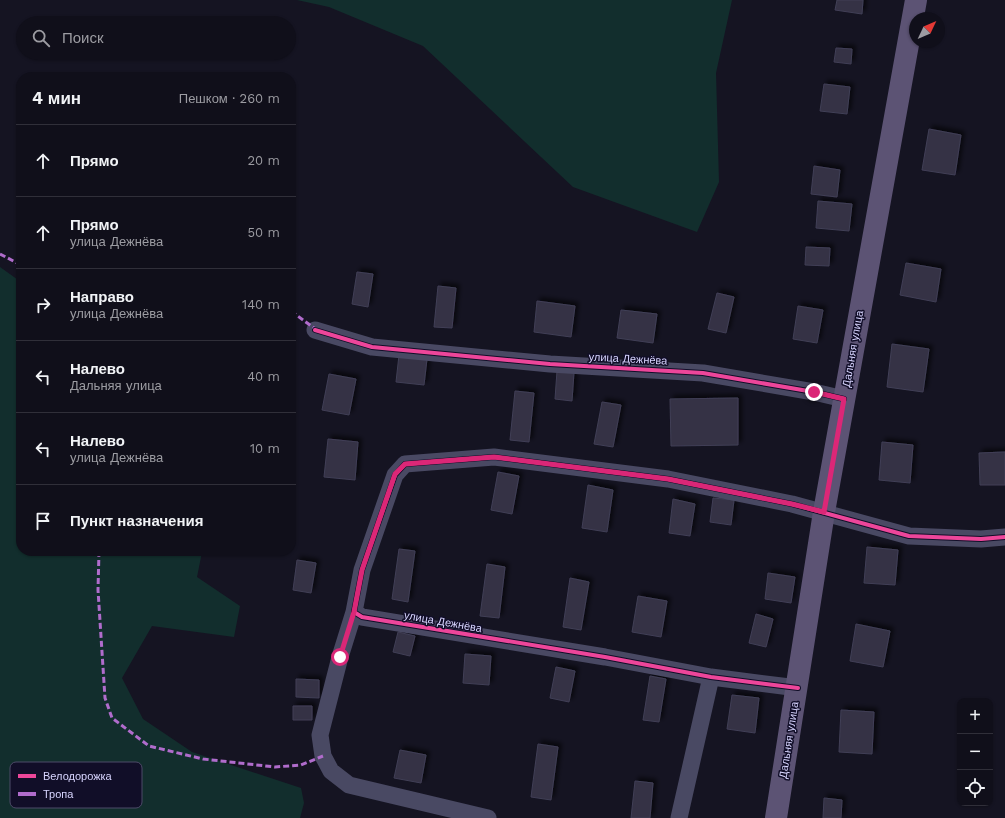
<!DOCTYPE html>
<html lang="ru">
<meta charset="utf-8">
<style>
body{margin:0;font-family:"Work Sans",sans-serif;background:#191823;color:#f1f3f6}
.controls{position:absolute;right:12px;bottom:12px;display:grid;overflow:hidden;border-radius:8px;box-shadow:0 1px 3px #0004}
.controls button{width:36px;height:36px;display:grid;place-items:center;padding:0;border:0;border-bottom:1px solid #302f39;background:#100f1a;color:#f1f3f6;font:20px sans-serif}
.compass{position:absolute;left:909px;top:12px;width:36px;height:36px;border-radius:50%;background:#100f1a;box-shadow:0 1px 3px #0004;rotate:46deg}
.stop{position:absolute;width:12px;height:12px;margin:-9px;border:3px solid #db2777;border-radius:50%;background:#fff}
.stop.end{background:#db2777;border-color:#fff;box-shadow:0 1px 4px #0008}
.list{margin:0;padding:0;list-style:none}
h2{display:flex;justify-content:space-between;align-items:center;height:52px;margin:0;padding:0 16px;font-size:17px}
h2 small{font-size:13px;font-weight:400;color:#9c9ca2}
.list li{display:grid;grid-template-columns:26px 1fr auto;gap:12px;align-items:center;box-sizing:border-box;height:72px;padding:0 16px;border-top:1px solid #302f39}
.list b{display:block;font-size:15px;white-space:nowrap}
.list p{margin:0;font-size:13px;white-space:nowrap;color:#9c9ca2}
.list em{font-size:13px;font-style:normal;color:#9c9ca2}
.icon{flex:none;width:22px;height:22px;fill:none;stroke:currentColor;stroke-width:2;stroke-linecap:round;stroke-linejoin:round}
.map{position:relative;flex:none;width:1005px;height:818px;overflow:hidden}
.search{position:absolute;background:#100f1a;box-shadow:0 1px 3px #0004;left:16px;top:16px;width:280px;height:44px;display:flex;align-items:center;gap:10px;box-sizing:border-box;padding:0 14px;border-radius:22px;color:#9c9ca2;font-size:15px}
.panel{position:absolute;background:#100f1a;box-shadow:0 1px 3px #0004;left:16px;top:72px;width:280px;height:484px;border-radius:16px}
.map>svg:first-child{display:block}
.green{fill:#122e2d}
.building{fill:#343244;stroke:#413f56;filter:url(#shadow)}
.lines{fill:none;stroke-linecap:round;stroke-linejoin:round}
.street{stroke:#494963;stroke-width:17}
.primary{stroke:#5c5374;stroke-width:22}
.quiet{stroke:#b06ccc;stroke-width:3;stroke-dasharray:6 3;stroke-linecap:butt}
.cycleway-casing{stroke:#110e28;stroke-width:6}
.cycleway{stroke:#ed469a;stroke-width:4}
.route{stroke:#db2777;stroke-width:5}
.labels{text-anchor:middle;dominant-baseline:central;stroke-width:3;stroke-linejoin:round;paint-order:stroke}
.street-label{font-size:11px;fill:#d8d5ff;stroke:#110e28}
.key{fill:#110e28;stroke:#4d4a68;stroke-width:1}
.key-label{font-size:11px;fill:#d8d5ff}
</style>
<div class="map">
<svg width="1005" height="818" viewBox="0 0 1005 818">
<defs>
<filter id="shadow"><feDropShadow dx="3.5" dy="-3.5" stdDeviation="2" flood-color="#0009"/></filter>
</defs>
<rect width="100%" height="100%" fill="#151422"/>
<path class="green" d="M297 0H732L716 73 719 182 697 232 573 187 423 46 329 7Z
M0 267 21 282V551H208L202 552 197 577 240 606 234 637 152 626 122 678 143 719 192 752 301 788 304 803 300 818H0Z"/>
<path class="building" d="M837 0H863L862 14 835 10Z
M836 48 852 49 851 64 834 62Z
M824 84 850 87 847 114 820 111Z
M929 129 961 135 955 175 922 170Z
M814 166 840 170 837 197 811 194Z
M818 201 852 204 849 231 816 228Z
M806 247 830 248 829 266 805 265Z
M906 263 941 269 936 302 900 295Z
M357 272 373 274 368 307 352 304Z
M438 286 456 288 452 328 434 327Z
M717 293 734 297 726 333 708 329Z
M537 301 575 306 571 337 534 332Z
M798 306 823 310 817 343 793 339Z
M621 310 657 314 653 343 617 338Z
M892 344 929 349 923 392 887 387Z
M399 355 427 359 424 385 396 382Z
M557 371 574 372 572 401 555 399Z
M329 374 356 379 349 415 322 410Z
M515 391 534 393 529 442 510 440Z
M738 398V445L671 446 670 399Z
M602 402 621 405 613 447 594 444Z
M328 439 358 442 355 480 324 477Z
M882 442 913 445 910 483 879 480Z
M1005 452V485H980L979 453Z
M498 472 519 476 512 514 491 510Z
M588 485 613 490 607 532 582 528Z
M713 498 734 500 731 525 710 522Z
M673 499 695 504 690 536 669 533Z
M867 547 898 550 895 585 864 583Z
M399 549 415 551 408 602 392 599Z
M297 560 316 563 311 593 293 590Z
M487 564 505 567 499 618 480 616Z
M768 573 795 577 791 603 765 599Z
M570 578 589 582 581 630 563 627Z
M638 596 667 601 661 637 632 632Z
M756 614 773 619 766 647 749 643Z
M856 624 890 631 883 667 850 661Z
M398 632 415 636 410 656 393 652Z
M465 654 491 656 489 685 463 683Z
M556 667 575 671 569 702 550 698Z
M650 676 666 679 659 722 643 720Z
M296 679 319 680V698L296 697Z
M732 695 759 698 755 733 727 729Z
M293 706H312V720H293Z
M841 710 874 712 872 754 839 752Z
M538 744 558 747 551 800 531 797Z
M400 750 426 755 421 783 394 778Z
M635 781 653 783 650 818H631Z
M824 798 842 800 841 818H823Z"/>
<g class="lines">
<path class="street" d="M315 330 372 347 550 364 703 373 814 392 844 399
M354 612 340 657 320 735 323 756 331 771 349 785 488 818
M798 688 711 677 605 657 362 617 354 612 362 570 395 475 405 464 494 457 668 479 792 504 909 536 981 539 1005 537
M679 818 711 677"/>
<path class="primary" d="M776 818 824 512 916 0"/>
<path class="quiet" d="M0 254 21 265
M291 311 318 331
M99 551 98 590 105 698 112 718 149 746 203 759 275 767 301 765 323 756"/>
<defs>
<path id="cycleway" d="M315 330 372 347 550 364 703 373 814 392 844 399
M798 688 711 677 605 657 362 617 354 612 362 570 395 475 405 464 494 457 668 479 792 504 909 536 981 539 1005 537"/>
</defs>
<use href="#cycleway" class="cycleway-casing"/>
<use href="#cycleway" class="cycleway"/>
</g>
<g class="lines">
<path class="route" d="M340 657 354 612 362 570 395 474 405 464 494 457 668 479 792 504 824 512 844 399 814 392"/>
</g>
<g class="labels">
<g class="street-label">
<text transform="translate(853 349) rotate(-80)">Дальняя улица</text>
<text transform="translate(628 359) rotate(3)">улица Дежнёва</text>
<text transform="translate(443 622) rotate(10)">улица Дежнёва</text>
<text transform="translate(789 740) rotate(-81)">Дальняя улица</text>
</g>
</g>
<rect x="10" y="762" width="132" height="46" rx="6" class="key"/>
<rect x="18" y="774" width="18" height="4" fill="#ed469a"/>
<rect x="18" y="792" width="18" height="4" fill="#b06ccc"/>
<g class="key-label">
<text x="43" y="780">Велодорожка</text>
<text x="43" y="798">Тропа</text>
</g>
</svg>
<div class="controls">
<button>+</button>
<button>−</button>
<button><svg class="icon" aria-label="locate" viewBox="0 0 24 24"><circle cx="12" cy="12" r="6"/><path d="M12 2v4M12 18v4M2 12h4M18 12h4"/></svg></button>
</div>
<svg class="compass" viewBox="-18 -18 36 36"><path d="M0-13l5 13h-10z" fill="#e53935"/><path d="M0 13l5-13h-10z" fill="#9c9ca2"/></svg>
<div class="stop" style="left:340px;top:657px"></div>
<div class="stop end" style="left:814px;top:392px"></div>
<div class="search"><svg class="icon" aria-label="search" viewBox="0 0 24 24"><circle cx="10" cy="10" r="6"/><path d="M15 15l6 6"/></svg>Поиск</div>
<section class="panel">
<h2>4 мин<small>Пешком · 260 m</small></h2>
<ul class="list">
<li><svg class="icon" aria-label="ahead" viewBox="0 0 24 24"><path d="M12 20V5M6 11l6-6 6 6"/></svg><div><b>Прямо</b></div><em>20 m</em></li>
<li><svg class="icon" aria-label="ahead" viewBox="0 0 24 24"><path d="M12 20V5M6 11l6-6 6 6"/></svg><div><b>Прямо</b><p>улица Дежнёва</p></div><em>50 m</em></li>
<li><svg class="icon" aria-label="right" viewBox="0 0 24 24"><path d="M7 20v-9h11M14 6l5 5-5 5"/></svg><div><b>Направо</b><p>улица Дежнёва</p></div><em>140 m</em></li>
<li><svg class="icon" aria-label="left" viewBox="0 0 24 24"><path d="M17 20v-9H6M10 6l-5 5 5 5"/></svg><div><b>Налево</b><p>Дальняя улица</p></div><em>40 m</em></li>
<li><svg class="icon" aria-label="left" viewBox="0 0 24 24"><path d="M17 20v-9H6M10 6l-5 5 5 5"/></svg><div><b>Налево</b><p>улица Дежнёва</p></div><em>10 m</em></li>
<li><svg class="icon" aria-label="arrive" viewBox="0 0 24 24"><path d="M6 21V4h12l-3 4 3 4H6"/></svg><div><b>Пункт назначения</b></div></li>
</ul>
</section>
</div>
